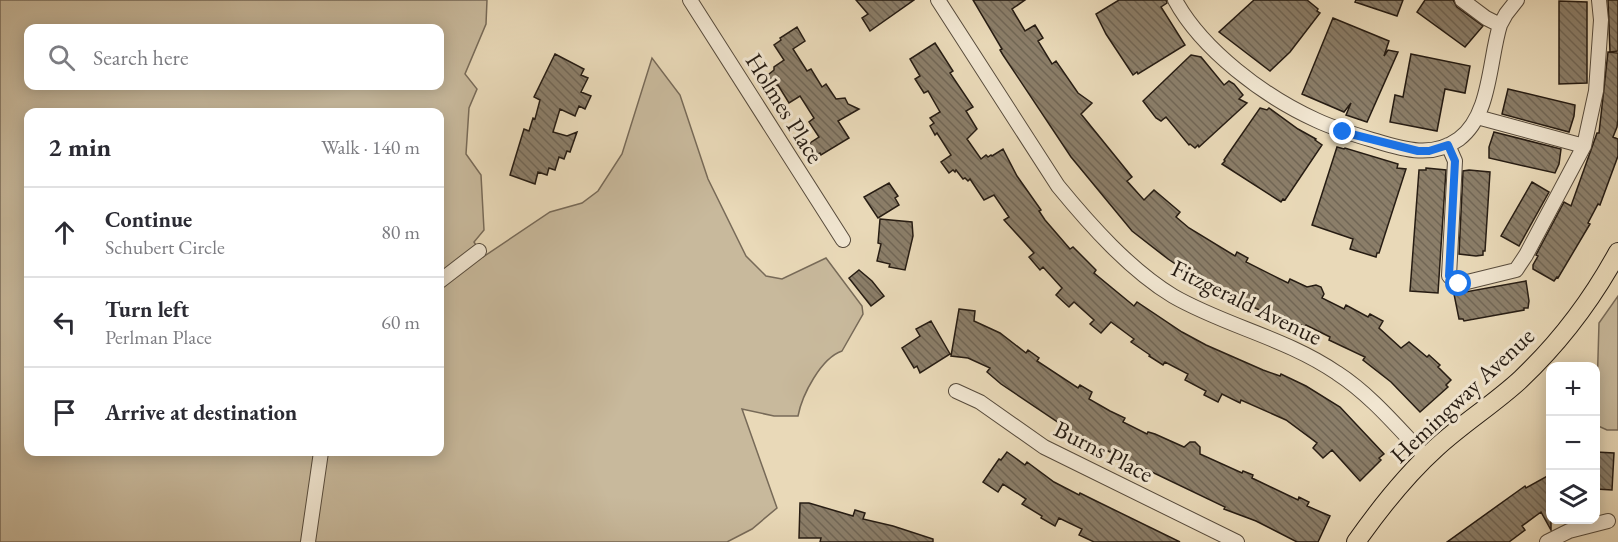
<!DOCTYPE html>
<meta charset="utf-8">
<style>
body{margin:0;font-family:"EB Garamond",serif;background:#f2f2f3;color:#2b2b33}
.controls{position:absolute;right:18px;bottom:18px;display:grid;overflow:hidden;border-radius:12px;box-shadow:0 3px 15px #0003}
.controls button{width:54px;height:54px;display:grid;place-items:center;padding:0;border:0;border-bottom:2px solid #e1e1e2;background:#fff;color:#2b2b33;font:30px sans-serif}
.stop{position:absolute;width:18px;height:18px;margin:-14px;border:4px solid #1a73e8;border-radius:50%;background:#fff}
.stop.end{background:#1a73e8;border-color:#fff;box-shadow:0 2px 6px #0008}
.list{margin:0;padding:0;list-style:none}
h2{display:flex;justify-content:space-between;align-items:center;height:78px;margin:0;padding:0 24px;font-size:26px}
h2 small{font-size:20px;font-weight:400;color:#7c7c81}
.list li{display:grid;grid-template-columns:39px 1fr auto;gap:18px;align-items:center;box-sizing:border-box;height:90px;padding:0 24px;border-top:2px solid #e1e1e2}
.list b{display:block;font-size:22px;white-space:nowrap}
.list p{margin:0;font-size:20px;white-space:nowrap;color:#7c7c81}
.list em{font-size:20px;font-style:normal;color:#7c7c81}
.icon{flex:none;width:33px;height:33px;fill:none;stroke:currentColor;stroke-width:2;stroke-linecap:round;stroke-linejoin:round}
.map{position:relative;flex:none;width:1618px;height:542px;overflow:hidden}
.search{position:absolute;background:#fff;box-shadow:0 3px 15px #0003;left:24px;top:24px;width:420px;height:66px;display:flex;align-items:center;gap:15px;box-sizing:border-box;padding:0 21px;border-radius:12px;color:#7c7c81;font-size:22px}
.panel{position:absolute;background:#fff;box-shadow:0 3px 15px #0003;left:24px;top:108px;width:420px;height:348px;border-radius:12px}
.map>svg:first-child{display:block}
.green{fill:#c8b99c;stroke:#776a58;stroke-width:1.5;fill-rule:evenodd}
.building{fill:url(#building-back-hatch);stroke:#261c13;stroke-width:1.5}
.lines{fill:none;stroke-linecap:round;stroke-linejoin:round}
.minor-casing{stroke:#574b3c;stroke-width:16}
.major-casing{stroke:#261c13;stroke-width:20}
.minor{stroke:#f1e6d1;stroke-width:14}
.major{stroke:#e9d9b8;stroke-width:18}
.route{stroke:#1a73e8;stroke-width:8}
.labels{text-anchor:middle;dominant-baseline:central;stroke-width:6;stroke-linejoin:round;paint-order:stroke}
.street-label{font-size:24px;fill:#261c13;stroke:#f1e6d1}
</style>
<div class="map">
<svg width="1618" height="542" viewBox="0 0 1618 542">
<defs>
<pattern id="building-back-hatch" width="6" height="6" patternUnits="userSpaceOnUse" patternTransform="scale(1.5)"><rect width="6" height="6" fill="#8b7e69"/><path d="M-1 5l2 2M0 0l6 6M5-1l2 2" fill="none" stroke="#716655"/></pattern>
</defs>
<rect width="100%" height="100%" fill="#e9d9b8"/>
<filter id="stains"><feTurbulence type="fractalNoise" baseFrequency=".00333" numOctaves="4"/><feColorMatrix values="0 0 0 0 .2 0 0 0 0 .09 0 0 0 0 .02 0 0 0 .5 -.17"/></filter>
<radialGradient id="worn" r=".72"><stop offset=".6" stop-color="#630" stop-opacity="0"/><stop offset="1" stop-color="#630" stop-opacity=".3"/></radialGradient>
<path class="green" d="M0 0H487L486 24 465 74 477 89 469 108 466 154 481 175 484 230 474 242 483 257 550 212 582 203 598 191 622 154 652 58 680 95 708 179 746 256 766 276 782 279 826 258 862 306 863 314 842 351C821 358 802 395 798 416H774L742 409 777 508 752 529 727 542H0ZM28 28H440V86H28ZM28 112H440V452H28Z
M1618 296V430H1607L1596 425 1599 323Z"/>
<path class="building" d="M856 0H914L870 31 862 18 868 14Z
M973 0H1025L1012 9 1025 31 1035 25 1043 38 1038 41 1052 64 1056 61 1078 93 1092 103 1081 114 1132 177 1127 181 1144 200 1154 190 1180 212 1176 217 1189 228 1235 256 1237 252 1248 258 1246 262 1288 283 1290 279 1307 287 1316 285 1321 287 1324 294 1322 298 1344 309 1346 305 1368 317 1370 314 1383 321 1379 328 1401 348 1409 342 1427 357 1429 355 1440 365 1438 367 1451 380 1446 385 1448 387 1420 412 1391 382 1363 360 1365 357 1329 340 1330 337 1306 325 1305 327 1267 311 1266 313 1208 286 1168 259 1132 231 1071 157 1003 55 1000 50 1002 49Z
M1119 0H1166L1167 3 1161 7 1185 45 1138 74 1137 72 1133 75 1106 34 1096 14Z
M1254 0H1307L1318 9 1317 11 1320 13 1290 52 1270 71 1219 32Z
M1356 0H1403L1397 16 1355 2Z
M1425 0H1453L1457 7 1483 26 1465 47 1417 12Z
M1608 0H1618V51L1610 52Z
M1559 1 1587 2V83L1559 84Z
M1333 18 1389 41 1384 56 1388 50 1398 52 1367 122 1346 115 1351 103 1344 112 1302 94Z
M797 27 805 41 793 49 807 71 811 69 822 87 826 84 836 99 845 98 848 104 859 109 838 121 849 138 821 155 820 153 817 155 810 143 819 137 809 122 814 118 800 96 789 103 778 85 775 87 768 75 774 70V67L784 60 774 45 781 40 780 38Z
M935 43 953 71 950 73 973 107 966 111 977 129 967 139 981 159 986 155 988 157 991 155 992 156 1003 149 1017 176 1041 210 1039 211 1045 220 1070 249 1073 247 1096 270 1094 273 1134 306 1137 302 1182 332 1206 345 1263 370 1280 376 1281 374 1306 386 1340 407 1384 454 1379 458 1381 460 1360 481 1332 450 1323 458 1313 448 1317 443 1286 420 1241 400 1240 403 1222 394 1218 402 1204 395 1206 391 1185 380 1188 374 1165 362 1163 365 1149 356 1150 355 1131 342 1134 339 1111 322 1101 333 1090 324 1094 320 1074 302 1069 307 1056 295 1062 288 1043 267 1040 270 1029 257 1034 253 1004 220 1009 217 994 195 984 200 970 179 968 181 965 178 963 179 956 170 955 172 953 170 949 173 941 162 951 155 937 133 935 135 930 126 934 123 930 118 940 112 928 91 924 93 915 79 920 76 910 59Z
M1608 52 1618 53V119L1617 127 1613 137 1618 139V156L1600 205 1598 204 1588 223 1590 224 1558 278 1557 277 1554 281 1533 269V265L1538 256 1536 255 1564 202 1571 206 1597 133H1599Z
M555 54 584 69 581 75 588 78 581 92 591 96 585 109 579 106 575 116 560 109 553 132 567 136 577 132 570 152 567 151 564 159 559 157 555 170 549 168 547 175 538 172 535 184 510 175 524 129 529 131 533 118 535 119 540 100 534 97Z
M1411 54 1470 66 1465 93 1445 89 1437 131 1390 122 1395 95 1403 97Z
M1191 55 1201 57 1224 85 1229 81 1234 84 1243 95 1239 99 1247 103 1199 147 1198 145 1195 148 1190 144 1189 145 1166 117 1161 121 1156 118 1143 101Z
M1508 89 1575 105 1574 116 1569 132 1502 114Z
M1260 108 1267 110 1269 108 1298 129 1316 139 1315 140 1322 145 1285 200 1283 199 1281 202 1222 164 1225 161 1224 160Z
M1494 132 1561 149 1559 164 1555 173 1489 158V147Z
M1337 147 1344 149 1345 148 1398 164 1397 168 1406 169 1379 253H1377L1376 257 1350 249 1353 239 1312 225Z
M1426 168 1446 170 1438 293 1410 291 1419 170H1426Z
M1469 170 1490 172 1485 251H1483V255L1476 256 1459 254 1463 171Z
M1532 182 1549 192 1519 246 1501 236Z
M889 183 898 196 895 198 899 205 878 218 864 197Z
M880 219 912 222 913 236 905 270 889 267 890 264 877 261 881 244 878 243Z
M859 270 872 281 884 296 871 306 849 278Z
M1526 281 1529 301 1528 308H1524V310L1464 321 1463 319H1459L1454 294Z
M959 309 975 311 974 321 1000 333 1026 353 1028 350 1039 358 1037 361 1078 388 1080 385 1092 392 1089 399 1110 411 1125 418 1123 422 1147 434 1148 432 1155 434 1184 447 1190 442H1195L1200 447V454L1242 473 1243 471 1253 475 1252 478 1298 500 1299 497 1309 502 1307 506 1330 516 1318 542H1297L1256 521 1224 509 1225 507 1083 439 1001 384 987 372 990 368 968 358 951 356Z
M931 321 950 354 920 373 917 366 914 368 902 348 920 336 916 329Z
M1007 452 1025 465 1027 462 1054 482 1079 495 1080 493 1092 499 1180 542H1094L1079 535 1082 529 1059 518 1055 526 1041 518 1042 516 1022 504 1026 499 1003 484 998 492 983 482 999 459 1001 460Z
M1596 452 1614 453 1612 490 1596 489Z
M1551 474V530L1541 512 1522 526 1525 530 1509 542H1447L1525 486 1526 488Z
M800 503H809L853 516 855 510 865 513 863 519 893 526 933 539V542H820L821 538H799Z"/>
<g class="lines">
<defs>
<path id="minor" d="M690 0 843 240
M938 0 1058 186C1090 225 1130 270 1173 296 1225 326 1286 338 1337 373 1371 395 1398 428 1426 457
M1175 0C1202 50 1265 97 1316 120 1335 129 1356 135 1376 141 1405 150 1433 158 1459 139 1491 115 1489 60 1500 25L1506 14 1517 0
M1462 0 1486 18 1500 25
M1477 117 1584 146
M1448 145 1455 161 1449 276 1459 284 1516 270 1526 255 1584 146 1596 91 1601 20 1599 0
M440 281 479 251
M956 391 980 402 1044 447 1237 542
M308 542 321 452
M1547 542 1569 531 1608 521"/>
<path id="major" d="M1356 542C1380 508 1405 476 1436 448 1463 423 1494 404 1521 379 1559 343 1593 298 1618 252"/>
</defs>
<use href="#minor" class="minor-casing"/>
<use href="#major" class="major-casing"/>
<use href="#minor" class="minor"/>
<use href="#major" class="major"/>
</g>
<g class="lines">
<path class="route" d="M1343 132 1418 151H1429L1448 145 1455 161 1449 276 1459 284"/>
</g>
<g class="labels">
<g class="street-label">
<text transform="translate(785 108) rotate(58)">Holmes Place</text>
<text transform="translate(1247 302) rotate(26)">Fitzgerald Avenue</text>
<text transform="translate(1462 395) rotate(-43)">Hemingway Avenue</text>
<text transform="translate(1104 451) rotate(27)">Burns Place</text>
</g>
</g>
<rect width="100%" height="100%" filter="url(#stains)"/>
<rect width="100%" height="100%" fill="url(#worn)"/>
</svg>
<div class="controls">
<button>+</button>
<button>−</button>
<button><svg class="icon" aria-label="layers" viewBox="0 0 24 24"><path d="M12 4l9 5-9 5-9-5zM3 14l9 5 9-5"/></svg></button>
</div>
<div class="stop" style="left:1459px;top:284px"></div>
<div class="stop end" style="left:1343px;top:132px"></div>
<div class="search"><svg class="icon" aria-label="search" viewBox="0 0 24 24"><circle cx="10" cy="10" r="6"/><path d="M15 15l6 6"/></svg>Search here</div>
<section class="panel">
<h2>2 min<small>Walk · 140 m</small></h2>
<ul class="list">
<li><svg class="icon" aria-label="ahead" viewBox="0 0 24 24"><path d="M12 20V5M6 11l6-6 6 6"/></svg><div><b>Continue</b><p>Schubert Circle</p></div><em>80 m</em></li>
<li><svg class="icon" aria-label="left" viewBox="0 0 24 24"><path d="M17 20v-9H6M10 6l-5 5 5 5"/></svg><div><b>Turn left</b><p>Perlman Place</p></div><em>60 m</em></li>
<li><svg class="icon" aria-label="arrive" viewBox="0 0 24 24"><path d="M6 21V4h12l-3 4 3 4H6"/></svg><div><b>Arrive at destination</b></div></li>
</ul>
</section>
</div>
